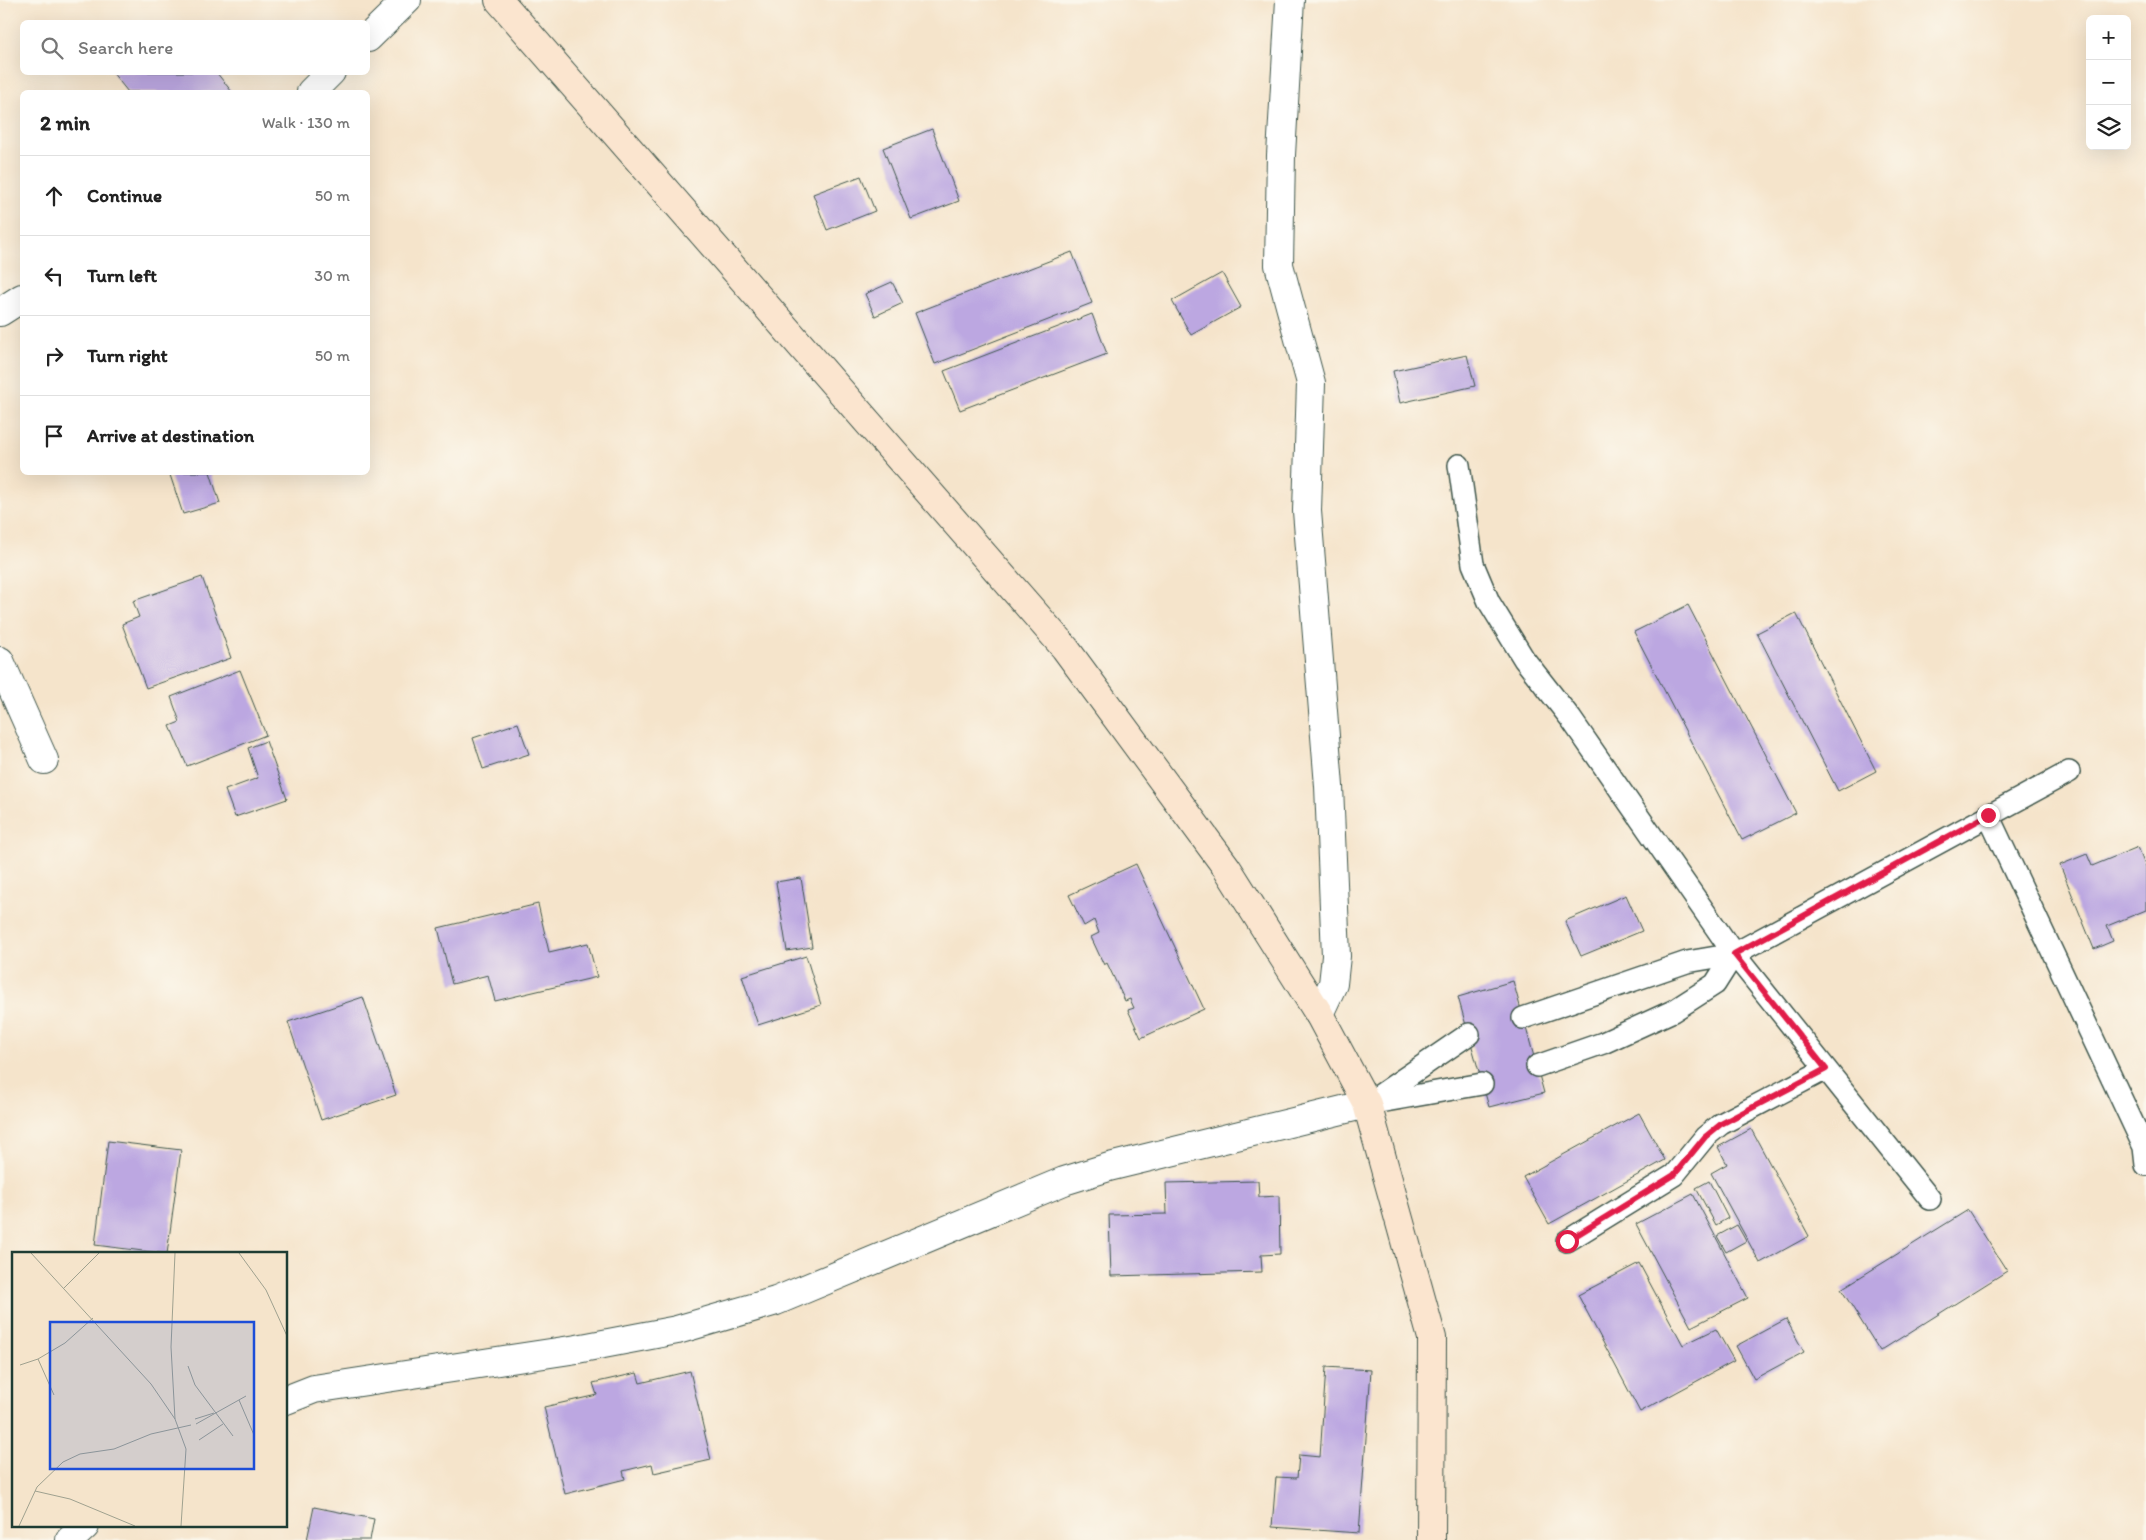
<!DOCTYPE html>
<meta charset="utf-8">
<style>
body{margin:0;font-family:Itim,sans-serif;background:#f6f6f6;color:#222}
.controls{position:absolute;right:15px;top:15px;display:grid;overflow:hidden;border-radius:8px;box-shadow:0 5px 20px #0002}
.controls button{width:45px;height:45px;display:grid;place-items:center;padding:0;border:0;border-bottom:1px solid #e0e0e0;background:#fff;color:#222;font:25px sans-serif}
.stop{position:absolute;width:15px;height:15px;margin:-11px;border:4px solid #e11d48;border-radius:50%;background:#fff}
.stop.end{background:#e11d48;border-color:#fff;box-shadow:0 1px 5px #0008}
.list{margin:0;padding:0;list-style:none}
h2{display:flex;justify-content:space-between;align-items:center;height:65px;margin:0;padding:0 20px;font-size:21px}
h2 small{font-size:16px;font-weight:400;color:#767676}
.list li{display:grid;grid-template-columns:32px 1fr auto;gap:15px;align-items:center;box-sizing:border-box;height:80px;padding:0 20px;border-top:1px solid #e0e0e0}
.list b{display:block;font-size:19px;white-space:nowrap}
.list em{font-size:16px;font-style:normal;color:#767676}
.icon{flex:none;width:28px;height:28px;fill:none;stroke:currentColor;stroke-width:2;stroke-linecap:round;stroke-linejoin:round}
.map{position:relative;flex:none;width:2146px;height:1540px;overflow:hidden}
.search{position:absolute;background:#fff;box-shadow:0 5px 20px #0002;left:20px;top:20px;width:350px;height:55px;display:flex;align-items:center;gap:12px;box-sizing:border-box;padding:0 18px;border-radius:8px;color:#767676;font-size:19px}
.panel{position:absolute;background:#fff;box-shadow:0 5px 20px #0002;left:20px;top:90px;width:350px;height:385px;border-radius:8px}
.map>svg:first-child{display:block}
.building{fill:#bca7e1}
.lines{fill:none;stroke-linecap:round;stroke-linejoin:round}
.lane-casing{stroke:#3f564b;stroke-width:24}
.street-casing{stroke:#3f564b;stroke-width:30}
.secondary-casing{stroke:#3f564b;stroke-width:30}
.lane{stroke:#fff;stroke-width:21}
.street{stroke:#fff;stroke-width:28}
.secondary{stroke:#fbe5cf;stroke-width:28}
.route{stroke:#e11d48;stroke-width:6}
.inset-road{fill:none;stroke:#9fa18f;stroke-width:1}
.view{fill:#1d4ed8;fill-opacity:0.15;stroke:#1d4ed8;stroke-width:2.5}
.inset-edge{fill:none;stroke:#1f3d34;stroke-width:2.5}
</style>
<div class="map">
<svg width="2146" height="1540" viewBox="0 0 2146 1540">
<rect width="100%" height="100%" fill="#fbf7ec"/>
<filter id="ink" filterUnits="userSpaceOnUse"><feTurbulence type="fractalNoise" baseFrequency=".02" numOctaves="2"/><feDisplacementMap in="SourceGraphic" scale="10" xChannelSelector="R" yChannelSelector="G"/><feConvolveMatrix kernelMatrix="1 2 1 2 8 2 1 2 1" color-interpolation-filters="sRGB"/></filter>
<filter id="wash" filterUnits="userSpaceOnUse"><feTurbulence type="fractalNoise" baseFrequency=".0096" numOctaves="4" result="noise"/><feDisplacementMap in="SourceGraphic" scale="20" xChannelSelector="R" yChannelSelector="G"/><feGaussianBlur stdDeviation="1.12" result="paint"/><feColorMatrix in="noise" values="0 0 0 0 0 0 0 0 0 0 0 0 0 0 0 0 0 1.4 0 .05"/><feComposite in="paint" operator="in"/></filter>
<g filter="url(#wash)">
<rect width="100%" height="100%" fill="#f5e4cb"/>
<g id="blocks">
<path class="building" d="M112 72H216L232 92H128Z
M932 129 959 201 911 219 883 148Z
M861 176 875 211 827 230 813 194Z
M1072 252 1092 303 935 364 915 313Z
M1222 273 1241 307 1191 335 1172 301Z
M892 282 903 303 875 316 865 294Z
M1092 314 1107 354 960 410 944 371Z
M1467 355 1475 386 1400 403 1393 371Z
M169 472H210L220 503 183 514Z
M202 577 231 658 146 688 122 624 139 617 133 601Z
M1688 605 1796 813 1742 840 1634 632Z
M1796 613 1876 771 1838 791 1757 633Z
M240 670 266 735 187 766 170 726 180 722 171 697Z
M518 723 529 754 483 769 473 738Z
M266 741 287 799 235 817 225 790 258 778 248 748Z
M2138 847 2146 867V910L2107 926 2113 941 2094 949 2060 865 2087 854 2092 866Z
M1136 864 1204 1009 1141 1038 1128 1010 1134 1008 1130 999 1125 1001 1107 963 1104 965 1091 937 1099 933 1094 920 1084 926 1069 895Z
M801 878 812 947 787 951 776 882Z
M1626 895 1642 931 1581 956 1565 921Z
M538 904 549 952 588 943 597 977 495 1001 488 975 452 984 438 928Z
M806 956 821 1005 758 1025 742 976Z
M1513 981 1544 1093 1489 1107 1458 997Z
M363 997 396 1095 321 1120 288 1022Z
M1639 1113 1665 1160 1549 1224 1523 1177Z
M1751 1129 1809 1236 1760 1263 1711 1173 1727 1164 1718 1147Z
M108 1141 181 1150 167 1254 95 1245Z
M1258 1181 1259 1197 1279 1196 1280 1254 1261 1255 1262 1272 1111 1276 1109 1215 1167 1214 1166 1183Z
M1709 1181 1728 1218 1716 1225 1696 1188Z
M1693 1194 1748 1298 1691 1327 1636 1224Z
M1968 1210 2007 1271 1880 1351 1841 1289Z
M1737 1225 1746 1241 1726 1252 1717 1236Z
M1639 1263 1683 1345 1716 1329 1734 1361 1640 1412 1578 1295Z
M1786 1319 1804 1352 1754 1379 1736 1346Z
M1326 1367 1371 1370 1359 1533 1272 1527 1276 1477 1297 1478 1299 1455 1320 1457Z
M690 1371 711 1460 654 1473 652 1464 623 1471 625 1479 565 1494 544 1407 597 1395 593 1383 637 1373 640 1383Z
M314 1507 374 1519 370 1540H307Z"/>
</g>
</g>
<g filter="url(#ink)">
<use href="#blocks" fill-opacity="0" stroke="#3f564b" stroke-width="1"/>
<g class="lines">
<defs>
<path id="lane" d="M1459 465 1473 564 1489 602 1524 659 1571 719 1734 954 1930 1199
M1988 815 2144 1147 2146 1165
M1523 1018 1687 962 1734 954 2069 772
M1537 1066 1603 1043 1673 1011 1715 984 1734 954
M1374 1103 1482 1084
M1367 1104 1469 1034
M1567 1241 1674 1175 1705 1137 1721 1124 1826 1069"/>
<path id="street" d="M1290 0 1281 155 1279 265 1311 383 1307 511 1329 786 1336 956 1333 984 1319 1014
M368 38 407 0
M311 92 331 72
M0 312 22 298
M0 661 44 760
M286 1400 314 1389 577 1349 677 1330 776 1301 1064 1181 1109 1167 1367 1104
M70 1540 85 1526"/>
<path id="secondary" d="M499 0 1065 648 1227 868 1319 1014 1367 1104 1432 1338 1431 1540"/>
</defs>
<use href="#lane" class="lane-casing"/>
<use href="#street" class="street-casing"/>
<use href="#secondary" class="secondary-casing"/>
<use href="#lane" class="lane"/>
<use href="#street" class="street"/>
<use href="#secondary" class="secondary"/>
</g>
</g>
<g class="lines" filter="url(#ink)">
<path class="route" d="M1567 1241 1674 1175 1705 1137 1721 1124 1826 1069 1734 954 1988 815"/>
</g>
<g transform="translate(12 1252)">
<rect width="275" height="275" fill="#f5e4cb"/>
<path class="inset-road" d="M19 1 139 132 163 167 174 197 169 274M163 1 159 95 163 167M227 1 254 38 275 84M52 36 87 1M26 107 42 143M8 113 26 107 53 91 81 66M176 114 183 133 221 184M227 148 242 183M183 167 202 161M184 172 234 144M187 188 211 172M23 239 58 247 123 274M7 274 25 235 51 210 68 202 102 197 139 182 179 173"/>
<path class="view" d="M38 70H242V217H38Z"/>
<rect width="275" height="275" class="inset-edge"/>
</g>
</svg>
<div class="controls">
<button>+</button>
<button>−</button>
<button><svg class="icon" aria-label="layers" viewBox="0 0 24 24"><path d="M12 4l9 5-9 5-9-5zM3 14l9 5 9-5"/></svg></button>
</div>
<div class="stop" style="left:1567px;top:1241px"></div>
<div class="stop end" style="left:1988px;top:815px"></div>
<div class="search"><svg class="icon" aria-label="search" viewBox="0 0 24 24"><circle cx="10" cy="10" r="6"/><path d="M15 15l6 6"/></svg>Search here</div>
<section class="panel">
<h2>2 min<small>Walk · 130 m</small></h2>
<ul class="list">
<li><svg class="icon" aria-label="ahead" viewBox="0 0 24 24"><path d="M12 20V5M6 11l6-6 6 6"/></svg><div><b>Continue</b></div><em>50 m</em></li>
<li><svg class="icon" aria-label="left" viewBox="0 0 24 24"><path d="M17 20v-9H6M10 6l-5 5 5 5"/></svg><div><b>Turn left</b></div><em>30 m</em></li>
<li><svg class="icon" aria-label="right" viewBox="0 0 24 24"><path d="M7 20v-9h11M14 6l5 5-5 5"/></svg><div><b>Turn right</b></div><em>50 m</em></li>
<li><svg class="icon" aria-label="arrive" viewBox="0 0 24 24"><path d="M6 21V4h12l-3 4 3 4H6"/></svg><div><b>Arrive at destination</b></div></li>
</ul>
</section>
</div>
